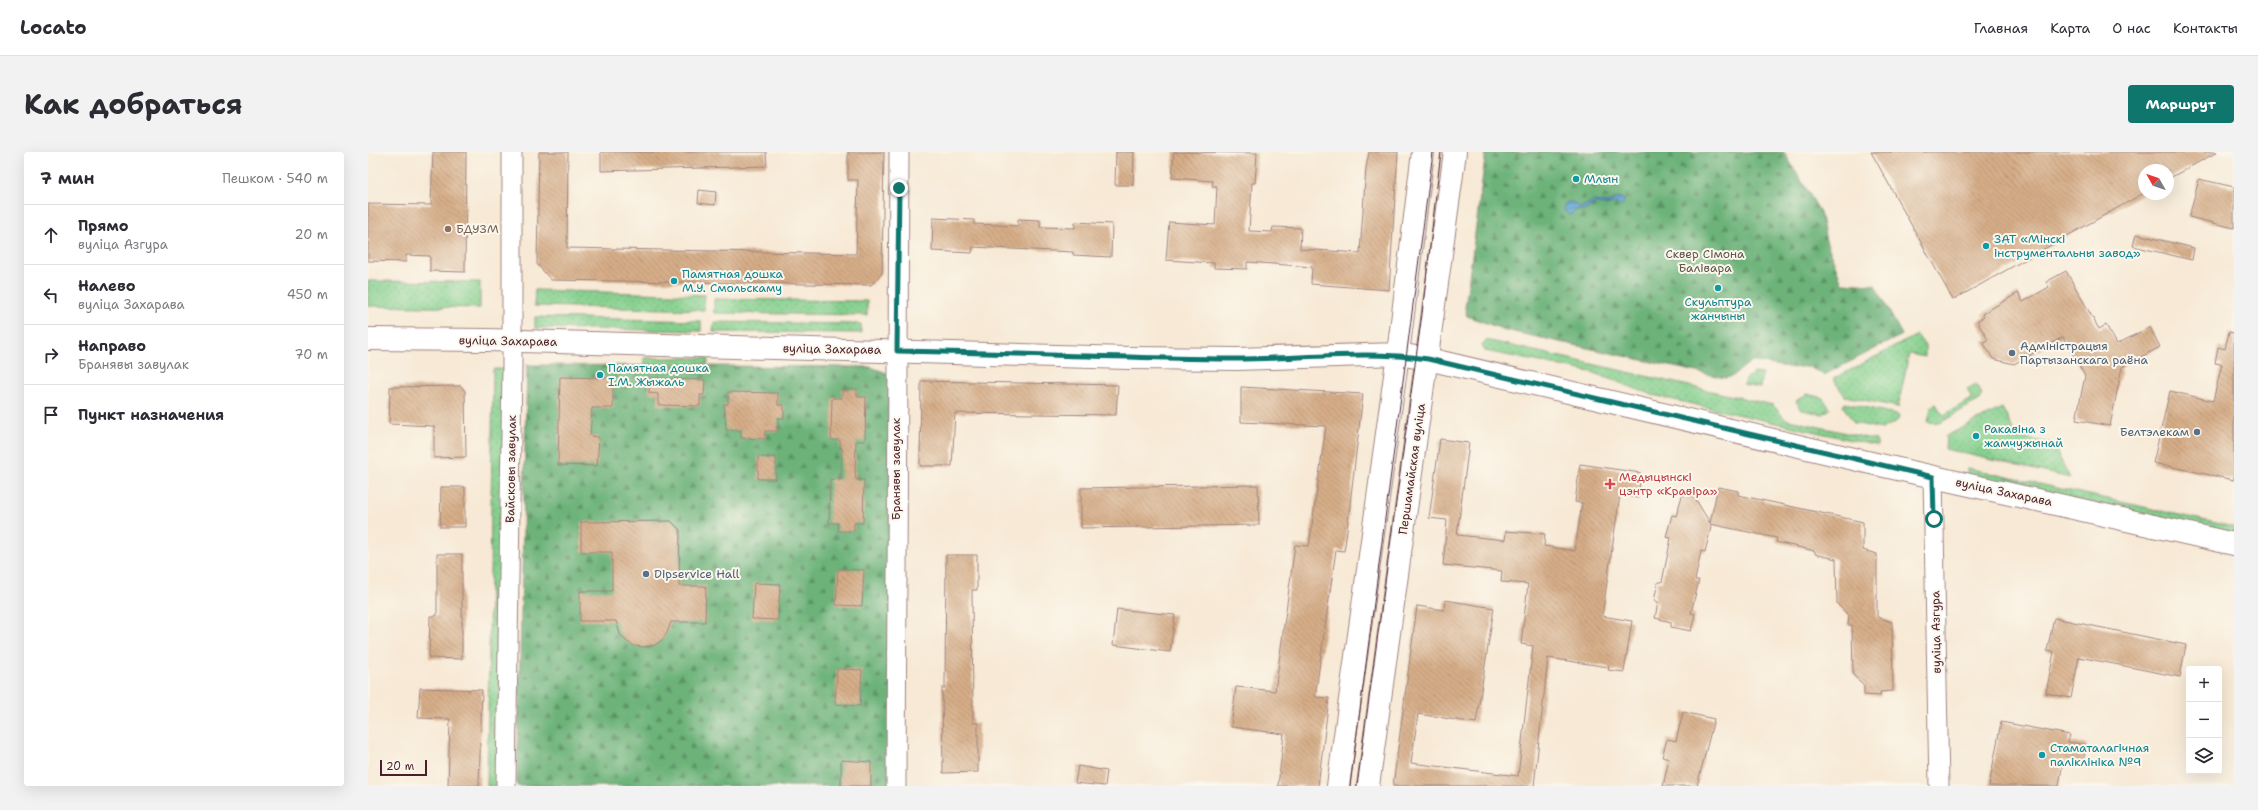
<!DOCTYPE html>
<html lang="ru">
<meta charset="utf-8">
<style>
body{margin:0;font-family:"Shantell Sans",sans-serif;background:#f2f2f3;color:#2b2b33}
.controls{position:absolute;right:12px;bottom:12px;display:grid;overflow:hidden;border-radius:4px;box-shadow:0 4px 16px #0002}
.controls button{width:36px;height:36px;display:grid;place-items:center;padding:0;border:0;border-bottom:1px solid #e1e1e2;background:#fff;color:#2b2b33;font:20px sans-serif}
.compass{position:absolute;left:1770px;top:12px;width:36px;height:36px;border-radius:50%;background:#fff;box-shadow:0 4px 16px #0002;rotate:310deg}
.scale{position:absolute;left:12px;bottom:10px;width:47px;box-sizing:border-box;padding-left:4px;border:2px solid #4a1f2b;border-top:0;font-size:11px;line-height:14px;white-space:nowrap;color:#4a1f2b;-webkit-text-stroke:3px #fbf7ec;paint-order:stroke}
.stop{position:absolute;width:12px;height:12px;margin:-9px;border:3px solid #0f766e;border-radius:50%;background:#fff}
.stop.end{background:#0f766e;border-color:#fff;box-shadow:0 1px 4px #0008}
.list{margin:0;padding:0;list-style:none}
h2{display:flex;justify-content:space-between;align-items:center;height:52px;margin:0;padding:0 16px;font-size:17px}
h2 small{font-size:13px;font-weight:400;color:#7c7c81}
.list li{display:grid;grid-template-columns:26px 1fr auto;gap:12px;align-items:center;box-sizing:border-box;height:60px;padding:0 16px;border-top:1px solid #e1e1e2}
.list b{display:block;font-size:15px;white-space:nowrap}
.list p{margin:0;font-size:13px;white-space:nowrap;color:#7c7c81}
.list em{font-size:13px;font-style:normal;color:#7c7c81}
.icon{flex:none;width:22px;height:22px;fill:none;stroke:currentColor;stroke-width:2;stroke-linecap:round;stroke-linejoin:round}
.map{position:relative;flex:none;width:1866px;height:634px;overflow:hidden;border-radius:4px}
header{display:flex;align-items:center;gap:24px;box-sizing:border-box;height:56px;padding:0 20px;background:#fff;border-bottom:1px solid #e1e1e2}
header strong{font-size:19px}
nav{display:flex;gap:22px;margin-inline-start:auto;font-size:14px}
.intro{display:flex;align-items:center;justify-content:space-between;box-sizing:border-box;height:96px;padding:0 24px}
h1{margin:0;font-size:28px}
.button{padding:10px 18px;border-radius:4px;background:#0f766e;color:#fff;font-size:14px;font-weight:700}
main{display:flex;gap:24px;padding:0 24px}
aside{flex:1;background:#fff;border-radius:4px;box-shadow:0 4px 16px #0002}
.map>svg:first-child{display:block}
.grass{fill:url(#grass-dots);stroke:#68785c}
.forest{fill:url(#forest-firs);stroke:#5b6852}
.water{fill:url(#water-rules);stroke:#536280}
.building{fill:url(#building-back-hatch)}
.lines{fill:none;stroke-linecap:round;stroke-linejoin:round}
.minor-casing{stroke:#a08480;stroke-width:21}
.major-casing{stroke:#a08480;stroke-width:24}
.minor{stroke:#fff;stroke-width:19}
.major{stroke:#fff;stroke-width:22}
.tram{stroke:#4a1f2b;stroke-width:1}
.route{stroke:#0f766e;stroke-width:5}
.culture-dot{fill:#0f9aa8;stroke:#fbf7ec;stroke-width:1.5}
.education-dot{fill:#8d6e63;stroke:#fbf7ec;stroke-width:1.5}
.service-dot{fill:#5c6f8a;stroke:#fbf7ec;stroke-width:1.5}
.health-dot{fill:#e0444e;stroke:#fbf7ec;stroke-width:1.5}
.labels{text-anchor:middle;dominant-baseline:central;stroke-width:4;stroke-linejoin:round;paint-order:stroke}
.culture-label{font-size:12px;fill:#0d838f;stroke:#fbf7ec;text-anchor:start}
.education-label{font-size:12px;fill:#785e54;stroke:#fbf7ec;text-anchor:start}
.park-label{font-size:12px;fill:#5c5449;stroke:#fbf7ec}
.street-label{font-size:12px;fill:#4a1f2b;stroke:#fbf7ec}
.service-label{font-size:12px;fill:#4e5e75;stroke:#fbf7ec;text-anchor:start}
.health-label{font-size:12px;fill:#be3a42;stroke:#fbf7ec;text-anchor:start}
</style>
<header>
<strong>Locato</strong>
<nav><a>Главная</a><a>Карта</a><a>О нас</a><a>Контакты</a></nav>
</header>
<div class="intro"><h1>Как добраться</h1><a class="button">Маршрут</a></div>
<main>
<aside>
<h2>7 мин<small>Пешком · 540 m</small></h2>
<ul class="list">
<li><svg class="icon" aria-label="ahead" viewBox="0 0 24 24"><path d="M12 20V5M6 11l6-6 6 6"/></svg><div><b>Прямо</b><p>вуліца Азгура</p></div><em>20 m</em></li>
<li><svg class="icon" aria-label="left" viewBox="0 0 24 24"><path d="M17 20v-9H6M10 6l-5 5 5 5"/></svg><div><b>Налево</b><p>вуліца Захарава</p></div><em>450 m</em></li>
<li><svg class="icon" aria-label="right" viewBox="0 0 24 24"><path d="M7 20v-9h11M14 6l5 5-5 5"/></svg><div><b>Направо</b><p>Бранявы завулак</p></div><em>70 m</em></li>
<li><svg class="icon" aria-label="arrive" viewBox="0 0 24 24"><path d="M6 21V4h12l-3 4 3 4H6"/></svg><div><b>Пункт назначения</b></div></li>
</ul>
</aside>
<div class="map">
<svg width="1866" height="634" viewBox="0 0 1866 634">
<defs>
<pattern id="grass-dots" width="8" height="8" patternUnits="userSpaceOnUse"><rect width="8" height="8" fill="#85d08e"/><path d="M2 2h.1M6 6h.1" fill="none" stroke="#74b27b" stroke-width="1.8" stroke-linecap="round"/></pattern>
<pattern id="forest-firs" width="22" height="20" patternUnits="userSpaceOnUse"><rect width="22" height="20" fill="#6cb279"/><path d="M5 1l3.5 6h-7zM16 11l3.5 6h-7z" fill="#5b9063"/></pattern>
<pattern id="water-rules" width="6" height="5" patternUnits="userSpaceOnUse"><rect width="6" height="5" fill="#5ca6d4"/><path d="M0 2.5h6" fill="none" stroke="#4e87ac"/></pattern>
<pattern id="building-back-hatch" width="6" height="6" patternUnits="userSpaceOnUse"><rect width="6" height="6" fill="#d6ad88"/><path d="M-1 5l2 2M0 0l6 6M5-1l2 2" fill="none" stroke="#b08c6f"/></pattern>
</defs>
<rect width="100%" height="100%" fill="#fbf7ec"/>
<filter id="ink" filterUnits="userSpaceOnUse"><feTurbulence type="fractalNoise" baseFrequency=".025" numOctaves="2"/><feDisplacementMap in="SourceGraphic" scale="8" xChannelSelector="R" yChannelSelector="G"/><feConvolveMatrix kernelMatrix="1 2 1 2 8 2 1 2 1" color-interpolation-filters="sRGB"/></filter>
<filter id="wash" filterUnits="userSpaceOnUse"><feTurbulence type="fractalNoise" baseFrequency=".012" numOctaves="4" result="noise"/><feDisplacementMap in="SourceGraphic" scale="16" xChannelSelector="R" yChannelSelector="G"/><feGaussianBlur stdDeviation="0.9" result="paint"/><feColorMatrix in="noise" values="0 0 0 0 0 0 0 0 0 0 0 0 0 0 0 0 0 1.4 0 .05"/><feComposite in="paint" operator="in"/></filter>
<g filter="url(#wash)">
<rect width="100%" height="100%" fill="#f7e9d5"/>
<path class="grass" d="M0 129 112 130V156L0 154Z
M167 138 337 143 336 158 166 154Z
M346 147 499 149V163L346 161Z
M167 165 333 169V179L167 176Z
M346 170 493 172V181L345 180Z
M1549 183 1557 194V205L1541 202 1530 255 1477 244 1465 227Z
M1118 188 1405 253 1417 267 1508 288 1510 294 1284 243 1223 220 1117 199 1114 193Z
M276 206H340V212H276Z
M125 217H142L135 634H119Z
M1387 221 1394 222 1392 236 1376 233 1378 226Z
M1608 232 1614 242 1611 248 1572 271 1560 270 1563 255 1568 252 1575 263 1604 247 1599 237Z
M1439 242 1455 246 1462 257 1455 262 1434 258 1428 249Z
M1477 251 1528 262 1532 265 1529 269 1514 277 1486 271 1475 254Z
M1634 256 1649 285 1684 291 1702 326 1577 297 1578 284Z
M1599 316 1866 375V383L1599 323Z"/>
<path class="forest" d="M1118 0H1416L1452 60 1458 89 1474 131 1507 133 1534 183 1456 223 1439 214 1425 216 1383 209 1365 224 1357 226 1137 178 1099 164 1097 156Z
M159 213 503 215 521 222 525 634H149Z"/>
<path class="water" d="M1250 45 1257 48 1254 54 1247 51 1239 54 1228 51 1216 59 1208 58 1202 63 1196 59V53L1200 50H1205L1212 56 1226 49 1241 51Z"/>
<g id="blocks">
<path class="building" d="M65 0H98L97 120 62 119V104L38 103V110L0 109V52L63 53Z
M171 0H200L199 96 488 102 490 28H480V0H516L514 121 503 133 183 128 169 112Z
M233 0H398L399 14 233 19Z
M748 0H766L765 33H747Z
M806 0 889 1 887 31H884L881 79 904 80 905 75 933 76 932 97 992 101 998 16 1001 0H1030L1021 138 943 132 944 115 879 110V117L846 116V111L798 108 801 70 847 73 849 34H844L845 29 804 26Z
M1503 0H1849L1800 27V18H1776V41L1585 148Z
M1831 27 1866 35V76L1821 65Z
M331 38 348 40 347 53 330 51Z
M565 66 606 68V72L650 74V67L672 68V75L707 76V70L744 72 743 105 705 103V100L605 95 604 101 564 99Z
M1768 82 1826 96 1824 108 1765 94Z
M1698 119 1731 177 1738 173 1749 192 1782 175 1792 195 1754 215 1742 274 1708 268 1717 224 1695 185 1646 212 1625 207 1615 190 1620 188 1609 169 1616 165 1614 162 1650 141 1655 150 1681 135 1678 130Z
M1861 180 1866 181V328L1785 311 1802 239 1845 249 1854 212 1847 211 1850 195 1857 197Z
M192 225 245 226V256H224L222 284 231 285 229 314 190 313Z
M282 226 337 228 336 243H332V254L290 253V242L281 241Z
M553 229 750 233 748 263 587 261 584 314H552Z
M93 234 97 239 98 305 66 306V274L21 272 22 235Z
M873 235 995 242 978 386 976 399 968 398 947 545 961 546 950 634H910L916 582 863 575 868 535 907 539 927 393 941 394 958 274 873 270Z
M474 237H489V245H498L497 289H488L487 319 488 328H496L495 371H486V379H470V371H461L462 327 473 328 474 296H472V288H463L464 246H474Z
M360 240 410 241V253H416V266H410V279H397V287L373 286V278H358L356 252H360Z
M1072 287 1101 291 1089 383 1137 388 1138 379 1177 382 1176 394 1207 399 1214 351 1207 350 1212 312 1273 321 1270 346 1252 343 1234 464 1264 469 1256 520 1240 518 1241 515 1180 506 1166 634H1025L1049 454 1076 458 1077 448 1126 456 1108 571 1050 562 1043 611 1150 624 1165 494 1153 492 1160 432 1133 430 1134 419 1075 413 1079 368 1061 366Z
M390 305H408V327H390Z
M890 333 891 373 713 376V336Z
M73 335H97V375H72Z
M1350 335 1370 339V343L1495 370V398L1509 402V465L1524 470 1525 539 1512 540 1513 544 1496 543V533L1485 523 1484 473H1480L1481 464 1469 452 1468 407 1447 402V399L1408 390 1409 386 1342 372 1343 375 1337 400 1333 399 1327 428H1331L1323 461 1327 462 1323 479 1303 475V470L1287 466 1290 450 1286 449 1290 430H1294L1303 386 1298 385 1304 363 1308 364 1314 344 1322 341 1325 343 1342 371Z
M303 369 312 378 311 434H338L337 470H303L299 481 294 488 287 493 276 495 266 494 258 489 252 482 248 469H212V439H244V400H213V370Z
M69 402H94V507L61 506 62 464H69Z
M578 403H609V438H604L605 571H610V620L575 621 574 536H577Z
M470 417 496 418 494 454 468 453Z
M386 431 412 432 410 468 384 467Z
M749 457 807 463 802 500 745 493Z
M1686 466 1818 493 1812 525 1711 505 1703 546 1678 541 1686 500 1679 499Z
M469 517 494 518 492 554 467 552Z
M52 536 114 538 111 634H80L82 567 50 566Z
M1315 560 1346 567 1329 634H1295L1301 607 1294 605 1299 587 1308 589Z
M1633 570 1702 583 1700 590 1719 593 1714 613 1695 609 1691 634H1621Z
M473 608 503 610V634H473Z
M710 614 739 619 737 634 707 631Z"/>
</g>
</g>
<g filter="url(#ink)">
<use href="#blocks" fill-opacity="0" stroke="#a08480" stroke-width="1"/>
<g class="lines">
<defs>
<path id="minor" d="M1565 325 1571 634
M138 634 144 213V0
M528 634 531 0"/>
<path id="major" d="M0 187 119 188 760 206 869 207 1030 202 1060 207 1503 311 1866 392
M970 634 1030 202 1055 0
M1000 634 1087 0"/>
</defs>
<use href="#minor" class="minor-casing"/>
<use href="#major" class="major-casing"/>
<use href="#minor" class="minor"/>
<use href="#major" class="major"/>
<path class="tram" d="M982 634 1065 0
M989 634 1054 162 1073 0"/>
</g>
</g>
<g class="lines" filter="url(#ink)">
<path class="route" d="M531 36 529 199C642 201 754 206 867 207 931 207 998 198 1060 207L1565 325 1566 367"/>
</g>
<g class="culture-dot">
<circle cx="1208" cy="27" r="4"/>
<circle cx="1618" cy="94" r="4"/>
<circle cx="306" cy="129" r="4"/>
<circle cx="1350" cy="136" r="4"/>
<circle cx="232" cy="223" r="4"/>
<circle cx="1608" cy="284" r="4"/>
<circle cx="1674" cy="603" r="4"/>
</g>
<circle class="education-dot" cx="80" cy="77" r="4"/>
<g class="service-dot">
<circle cx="1644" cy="201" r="4"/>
<circle cx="1829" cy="280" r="4"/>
<circle cx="278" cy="422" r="4"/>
</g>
<path class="health-dot" d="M1240 326h4v4h4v4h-4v4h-4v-4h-4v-4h4z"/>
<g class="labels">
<g class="culture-label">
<text x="1216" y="27">Млын</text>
<text x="1626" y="87">ЗАТ «Мінскі<tspan x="1626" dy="14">інструментальны завод»</tspan></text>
<text x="314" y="122">Памятная дошка<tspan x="314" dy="14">М.У. Смольскаму</tspan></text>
<text x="1350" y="150" text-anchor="middle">Скульптура<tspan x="1350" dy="14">жанчыны</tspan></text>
<text x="240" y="216">Памятная дошка<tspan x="240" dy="14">І.М. Жыжаль</tspan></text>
<text x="1616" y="277">Ракавіна з<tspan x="1616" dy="14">жамчужынай</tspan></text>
<text x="1682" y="596">Стаматалагічная<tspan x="1682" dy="14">паліклініка №9</tspan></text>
</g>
<g class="education-label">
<text x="88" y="77">БДУЗМ</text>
</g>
<g class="park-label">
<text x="1337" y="102">Сквер Сімона<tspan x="1337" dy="14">Балівара</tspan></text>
</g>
<g class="street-label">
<text transform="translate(140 189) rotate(1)">вуліца Захарава</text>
<text transform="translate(464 197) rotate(1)">вуліца Захарава</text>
<text transform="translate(143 317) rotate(-89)">Вайсковы завулак</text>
<text transform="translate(528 317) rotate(-90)">Бранявы завулак</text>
<text transform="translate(1044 317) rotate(-82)">Першамайская вуліца</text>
<text transform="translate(1636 340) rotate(12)">вуліца Захарава</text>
<text transform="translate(1568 480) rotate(-91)">вуліца Азгура</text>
</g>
<g class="service-label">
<text x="1652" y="194">Адміністрацыя<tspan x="1652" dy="14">Партызанскага раёна</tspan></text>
<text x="1821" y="280" text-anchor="end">Белтэлекам</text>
<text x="286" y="422">Dipservice Hall</text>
</g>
<g class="health-label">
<text x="1251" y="325">Медыцынскі<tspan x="1251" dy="14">цэнтр «Кравіра»</tspan></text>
</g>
</g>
</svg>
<div class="controls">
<button>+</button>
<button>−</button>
<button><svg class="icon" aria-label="layers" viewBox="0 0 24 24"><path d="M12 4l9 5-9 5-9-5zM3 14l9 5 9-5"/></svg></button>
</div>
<svg class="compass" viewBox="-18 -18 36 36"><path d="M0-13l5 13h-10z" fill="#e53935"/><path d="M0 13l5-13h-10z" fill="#7c7c81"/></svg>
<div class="scale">20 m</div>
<div class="stop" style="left:1566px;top:367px"></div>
<div class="stop end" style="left:531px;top:36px"></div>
</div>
</main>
